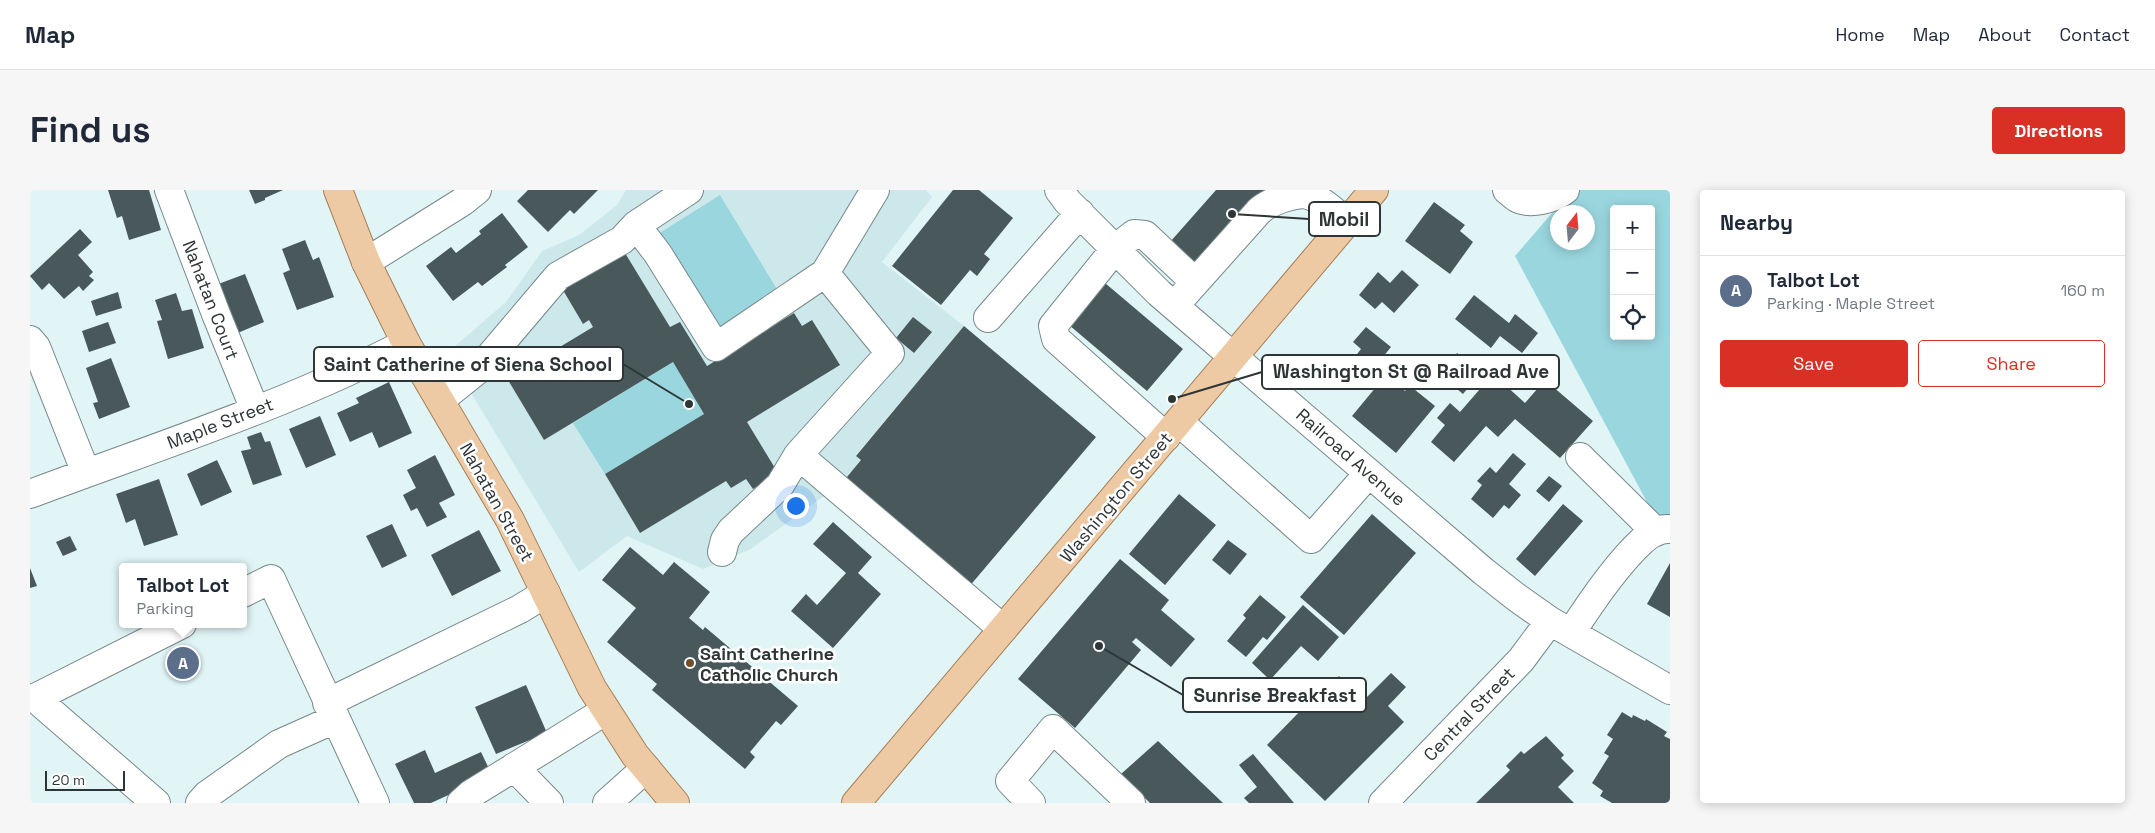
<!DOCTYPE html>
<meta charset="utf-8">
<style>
body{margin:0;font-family:"Space Grotesk",sans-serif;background:#f6f6f7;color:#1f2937}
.controls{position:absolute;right:15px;top:15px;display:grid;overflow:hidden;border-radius:5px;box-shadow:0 2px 12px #0003}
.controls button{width:45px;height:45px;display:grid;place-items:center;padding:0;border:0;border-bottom:1px solid #e0e1e3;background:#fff;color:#1f2937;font:25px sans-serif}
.compass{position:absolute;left:1520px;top:15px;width:45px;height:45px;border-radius:50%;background:#fff;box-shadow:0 2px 12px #0003;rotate:16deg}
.scale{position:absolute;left:15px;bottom:12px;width:80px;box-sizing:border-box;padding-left:5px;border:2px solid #2e3536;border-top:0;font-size:14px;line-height:18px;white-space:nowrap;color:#2e3536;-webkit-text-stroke:4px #fff;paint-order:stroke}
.you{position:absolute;left:765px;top:315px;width:18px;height:18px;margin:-12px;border:4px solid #fff;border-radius:50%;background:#1a73e8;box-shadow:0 0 0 8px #1a73e833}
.badge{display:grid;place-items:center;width:32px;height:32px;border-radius:50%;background:#d93025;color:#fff;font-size:16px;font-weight:700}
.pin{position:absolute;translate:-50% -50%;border:2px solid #fff;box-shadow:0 1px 5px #0006}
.popup{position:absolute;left:89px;top:373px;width:128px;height:65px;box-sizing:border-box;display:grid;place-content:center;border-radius:5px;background:#fff;filter:drop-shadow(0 1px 4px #0005);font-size:16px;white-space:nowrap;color:#747a83}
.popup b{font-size:19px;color:#1f2937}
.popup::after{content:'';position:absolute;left:50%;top:100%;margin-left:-10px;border:10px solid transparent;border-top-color:#fff}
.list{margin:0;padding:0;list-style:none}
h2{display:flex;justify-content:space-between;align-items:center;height:65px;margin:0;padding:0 20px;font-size:21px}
h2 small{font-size:16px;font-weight:400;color:#747a83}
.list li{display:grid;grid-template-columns:32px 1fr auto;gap:15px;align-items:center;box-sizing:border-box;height:70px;padding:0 20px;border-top:1px solid #e0e1e3}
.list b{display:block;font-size:19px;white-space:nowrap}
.list p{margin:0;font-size:16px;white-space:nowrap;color:#747a83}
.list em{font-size:16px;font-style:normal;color:#747a83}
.actions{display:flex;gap:10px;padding:15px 20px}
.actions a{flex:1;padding:11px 0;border:1px solid #d93025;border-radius:5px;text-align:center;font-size:18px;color:#d93025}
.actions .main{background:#d93025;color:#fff}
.icon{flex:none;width:28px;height:28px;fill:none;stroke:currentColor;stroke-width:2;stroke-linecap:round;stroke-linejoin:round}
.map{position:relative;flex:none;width:1640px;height:613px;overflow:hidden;border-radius:5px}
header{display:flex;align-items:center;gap:30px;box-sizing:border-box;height:70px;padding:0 25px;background:#fff;border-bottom:1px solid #e0e1e3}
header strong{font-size:24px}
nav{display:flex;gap:28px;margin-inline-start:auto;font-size:18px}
.intro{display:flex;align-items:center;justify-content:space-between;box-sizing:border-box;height:120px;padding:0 30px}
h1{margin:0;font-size:35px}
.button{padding:12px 22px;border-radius:5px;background:#d93025;color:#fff;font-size:18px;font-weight:700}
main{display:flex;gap:30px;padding:0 30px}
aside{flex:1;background:#fff;border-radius:5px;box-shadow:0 2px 12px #0003}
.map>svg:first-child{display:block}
.built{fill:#cce8eb}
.green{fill:#9ad6de;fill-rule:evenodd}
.building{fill:#48585b}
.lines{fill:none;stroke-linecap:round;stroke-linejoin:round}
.minor-casing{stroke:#76888a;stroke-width:30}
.major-casing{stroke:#a47e56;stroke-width:30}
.minor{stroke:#fff;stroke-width:28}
.major{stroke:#eecaa4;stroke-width:28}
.poi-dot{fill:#724e28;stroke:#fff;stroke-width:2}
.labels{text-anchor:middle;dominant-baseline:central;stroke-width:5;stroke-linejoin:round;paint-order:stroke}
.street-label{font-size:18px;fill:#2e3536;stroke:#fff}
.poi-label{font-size:18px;font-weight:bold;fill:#2e3536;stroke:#fff;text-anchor:start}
.leader{fill:none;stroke:#2e3536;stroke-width:2}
.callout-dot{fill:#2e3536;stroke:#fff;stroke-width:2}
.callout{fill:#fff;stroke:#2e3536;stroke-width:2}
.callout-label{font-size:19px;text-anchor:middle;font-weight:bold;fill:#2e3536}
</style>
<header>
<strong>Map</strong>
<nav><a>Home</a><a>Map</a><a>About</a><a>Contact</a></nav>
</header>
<div class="intro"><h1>Find us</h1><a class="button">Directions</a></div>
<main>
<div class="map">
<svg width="1640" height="613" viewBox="0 0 1640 613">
<rect width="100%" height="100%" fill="#e1f5f7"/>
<path class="built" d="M596 0H896L902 7 852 72 934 136 826 265 831 270 812 293 721 359 673 379 597 346 549 382 417 163 476 112 512 61 549 45 587 15Z"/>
<path class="green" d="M1542 0H1640V325L1625 327 1485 66ZM1584 19H1621V146H1584ZM1528 22H1558V52H1528Z
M690 5 748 101 687 139 628 44Z
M643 172 674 224 575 284 543 233Z"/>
<path class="building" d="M78 0H119L131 40 99 50 92 26 87 28Z
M219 0H253L235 8V10L225 14Z
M498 0H568L544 24 540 20 518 42 487 11Z
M923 0H949L983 28 954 64 960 69 947 86 940 80 911 115 862 76Z
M1186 0H1237L1163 86 1133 60Z
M1404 12 1435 35 1430 41 1443 52 1420 84 1375 51Z
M472 23 498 57 475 75 477 77 452 96 448 92 423 111 396 76 421 57 426 63 451 44 449 41Z
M50 39 62 52 48 65 63 82 59 86 64 90 53 101 49 96 34 109 19 93 12 100 0 86Z
M275 50 283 70 289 67 304 107 267 120 253 83 260 80 252 59Z
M592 58 640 137 650 132 677 176 764 123 772 136 782 130 810 175 717 232 748 283 723 299 716 289 701 298 696 291 610 343 575 284 674 224 643 172 514 250 469 175 492 161 500 175 563 137 559 130 553 134 530 95Z
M1372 80 1389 95 1364 123 1352 112 1345 119 1329 105 1348 82 1360 93Z
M215 84 234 132 203 145 183 96Z
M1075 93 1153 159 1117 201 1039 135Z
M88 102 92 118 66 126 61 111Z
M146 103 152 121 162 119 174 158 138 169 127 131 132 130 125 110Z
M1444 105 1479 133 1485 124 1508 143 1492 163 1470 146 1461 158 1425 129Z
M883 127 902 142 884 163 866 148Z
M78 132 86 153 59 162 52 141Z
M934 136 1066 247 938 398 812 293 831 270 826 266Z
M1336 137 1361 157 1330 195 1314 181 1331 159 1323 152Z
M1427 163 1451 182 1433 204 1410 185Z
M81 168 100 217 69 229 63 213 68 212 56 178Z
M1463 184 1495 213 1515 190 1563 231 1530 268 1485 229 1468 247 1456 236 1424 272 1401 252 1415 235 1407 228 1420 213 1430 222Z
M1356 185 1375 201 1379 195 1405 216 1366 263 1322 226Z
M359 192 382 243 349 258 342 242 320 252 307 223 329 213 326 208Z
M290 226 306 265 276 278 259 239Z
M231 242 235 252 240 251 252 285 223 295 211 261 221 259 217 247Z
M1483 263 1496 274 1479 294 1491 305 1479 319 1474 315 1463 328 1441 309 1452 295 1447 291 1460 277 1466 283Z
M405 265 425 305 409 313 417 327 397 337 387 318 381 321 373 305 386 298 377 280Z
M187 270 202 302 171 316 157 284Z
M1519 286 1532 296 1519 312 1506 301Z
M129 289 148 345 114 356 105 329 96 333 86 304Z
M1149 304 1186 335 1135 395 1099 364Z
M1533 314 1553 331 1505 386 1486 369Z
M1342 324 1386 363 1314 445 1270 407Z
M803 332 842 367 828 383 851 404 803 458 761 421 776 404 787 415 816 383 783 354Z
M362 334 377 366 352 378 336 346Z
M449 340 471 381 422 406 401 365Z
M40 346 47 360 33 366 26 352Z
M1198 350 1217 364 1200 385 1182 370Z
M600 357 633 385 644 372 680 402 659 428 673 440 675 437 768 516 751 535 746 531 720 562 725 567 715 579 622 500 627 494 577 452 606 418 572 390Z
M1090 369 1139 410 1131 420 1165 449 1141 477 1106 448 1102 452 1111 460 1045 538 988 489Z
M1640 373V427L1617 414Z
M0 378 7 396 0 398Z
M1230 405 1256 427 1237 450 1233 447 1216 467 1197 451 1216 428 1213 425Z
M1273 415 1309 447 1288 471 1271 456 1240 490 1222 473Z
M1361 483 1376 497 1358 516 1374 532 1295 611 1237 555 1275 516 1277 519 1309 486 1333 511Z
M496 495 517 543 466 564 445 517Z
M1592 522 1602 528 1603 525 1615 531 1616 529 1637 542 1634 546 1640 549V613H1582L1570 606 1573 601 1562 593 1579 566 1574 563 1583 549 1577 545Z
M1516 546 1534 565 1531 568 1544 581 1528 597 1544 613H1446L1480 580 1476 576 1491 561 1494 564Z
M1128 551 1193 613H1120L1091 584Z
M395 560 405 583 451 562 462 585 401 613H384L365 574Z
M1223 564 1264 613H1219L1214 608 1227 597 1209 575Z"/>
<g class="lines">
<defs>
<path id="minor" d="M139 0 186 124 225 220
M659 0 606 35 628 64 686 157 795 83 845 0
M1029 0 1038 12 1129 103 1453 381 1486 407 1520 431 1640 500
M1477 0C1480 2 1483 6 1487 8 1500 15 1524 9 1535 0
M336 72 432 12 447 0
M795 83 860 163 768 265 973 439
M1154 105 1229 21C1239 12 1268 0 1281 6 1294 11 1306 24 1317 32
M958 128 1050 23
M0 150 6 157 56 283
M410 210 450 178 528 86 592 50 606 35
M1149 232 1281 349 1339 283
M1136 247 1026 149 1023 136 1085 59 1104 44 1115 45 1165 92
M1550 267 1626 342
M0 304C125 257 258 215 376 153
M692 362 695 350 701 341 750 295 768 265
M213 403 241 389 345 613
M1541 443C1559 415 1588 373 1612 351 1619 344 1630 338 1640 339
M297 513 490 419 516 403
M484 577 519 613
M126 613 5 508 152 434
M170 613 177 605 249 554 305 529
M431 613 441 604 575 521
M577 613 616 578
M1001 613 980 591 1023 539 1101 613
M1353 613 1491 470 1520 431"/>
<path id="major" d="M308 0 336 72 376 153 480 330 562 498 605 565 645 613
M826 613 1344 0"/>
</defs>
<use href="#minor" class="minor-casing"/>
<use href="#major" class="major-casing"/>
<use href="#minor" class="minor"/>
<use href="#major" class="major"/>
</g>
<circle class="poi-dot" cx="660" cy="473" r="5"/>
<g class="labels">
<g class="street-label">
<text transform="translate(181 110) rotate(69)">Nahatan Court</text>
<text transform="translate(190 233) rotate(-21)">Maple Street</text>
<text transform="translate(1321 267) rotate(41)">Railroad Avenue</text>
<text transform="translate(1086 307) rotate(-50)">Washington Street</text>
<text transform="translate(467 312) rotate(61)">Nahatan Street</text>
<text transform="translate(1439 524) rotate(-46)">Central Street</text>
</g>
<g class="poi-label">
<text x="670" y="463">Saint Catherine<tspan x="670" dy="21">Catholic Church</tspan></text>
</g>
</g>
<path class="leader" d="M1202 24L1279 29M659 214L593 174M1142 209L1232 182M1069 456L1153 505"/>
<g class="callout-dot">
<circle cx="1202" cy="24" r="5"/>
<circle cx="659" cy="214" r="5"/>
<circle cx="1142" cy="209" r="5"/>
<circle cx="1069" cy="456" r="5"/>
</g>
<g class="callout">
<rect x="1279" y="12" width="71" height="34" rx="5"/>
<rect x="284" y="157" width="309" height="34" rx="5"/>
<rect x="1232" y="165" width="297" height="34" rx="5"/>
<rect x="1153" y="488" width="183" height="34" rx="5"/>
</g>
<g class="callout-label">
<text x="1314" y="36">Mobil</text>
<text x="438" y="181">Saint Catherine of Siena School</text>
<text x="1381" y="188">Washington St @ Railroad Ave</text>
<text x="1245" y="512">Sunrise Breakfast</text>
</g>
</svg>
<div class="controls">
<button>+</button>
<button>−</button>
<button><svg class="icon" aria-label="locate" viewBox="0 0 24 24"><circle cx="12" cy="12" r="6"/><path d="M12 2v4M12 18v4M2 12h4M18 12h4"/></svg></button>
</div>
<svg class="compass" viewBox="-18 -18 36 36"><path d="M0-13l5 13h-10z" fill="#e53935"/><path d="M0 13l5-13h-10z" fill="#747a83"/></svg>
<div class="scale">20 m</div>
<div class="you"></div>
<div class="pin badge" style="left:153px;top:473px;background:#5c6f8a">A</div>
<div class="popup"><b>Talbot Lot</b>Parking</div>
</div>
<aside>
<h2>Nearby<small></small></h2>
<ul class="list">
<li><span class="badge" style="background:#5c6f8a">A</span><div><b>Talbot Lot</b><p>Parking · Maple Street</p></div><em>160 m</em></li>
</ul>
<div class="actions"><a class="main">Save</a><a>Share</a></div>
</aside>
</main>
